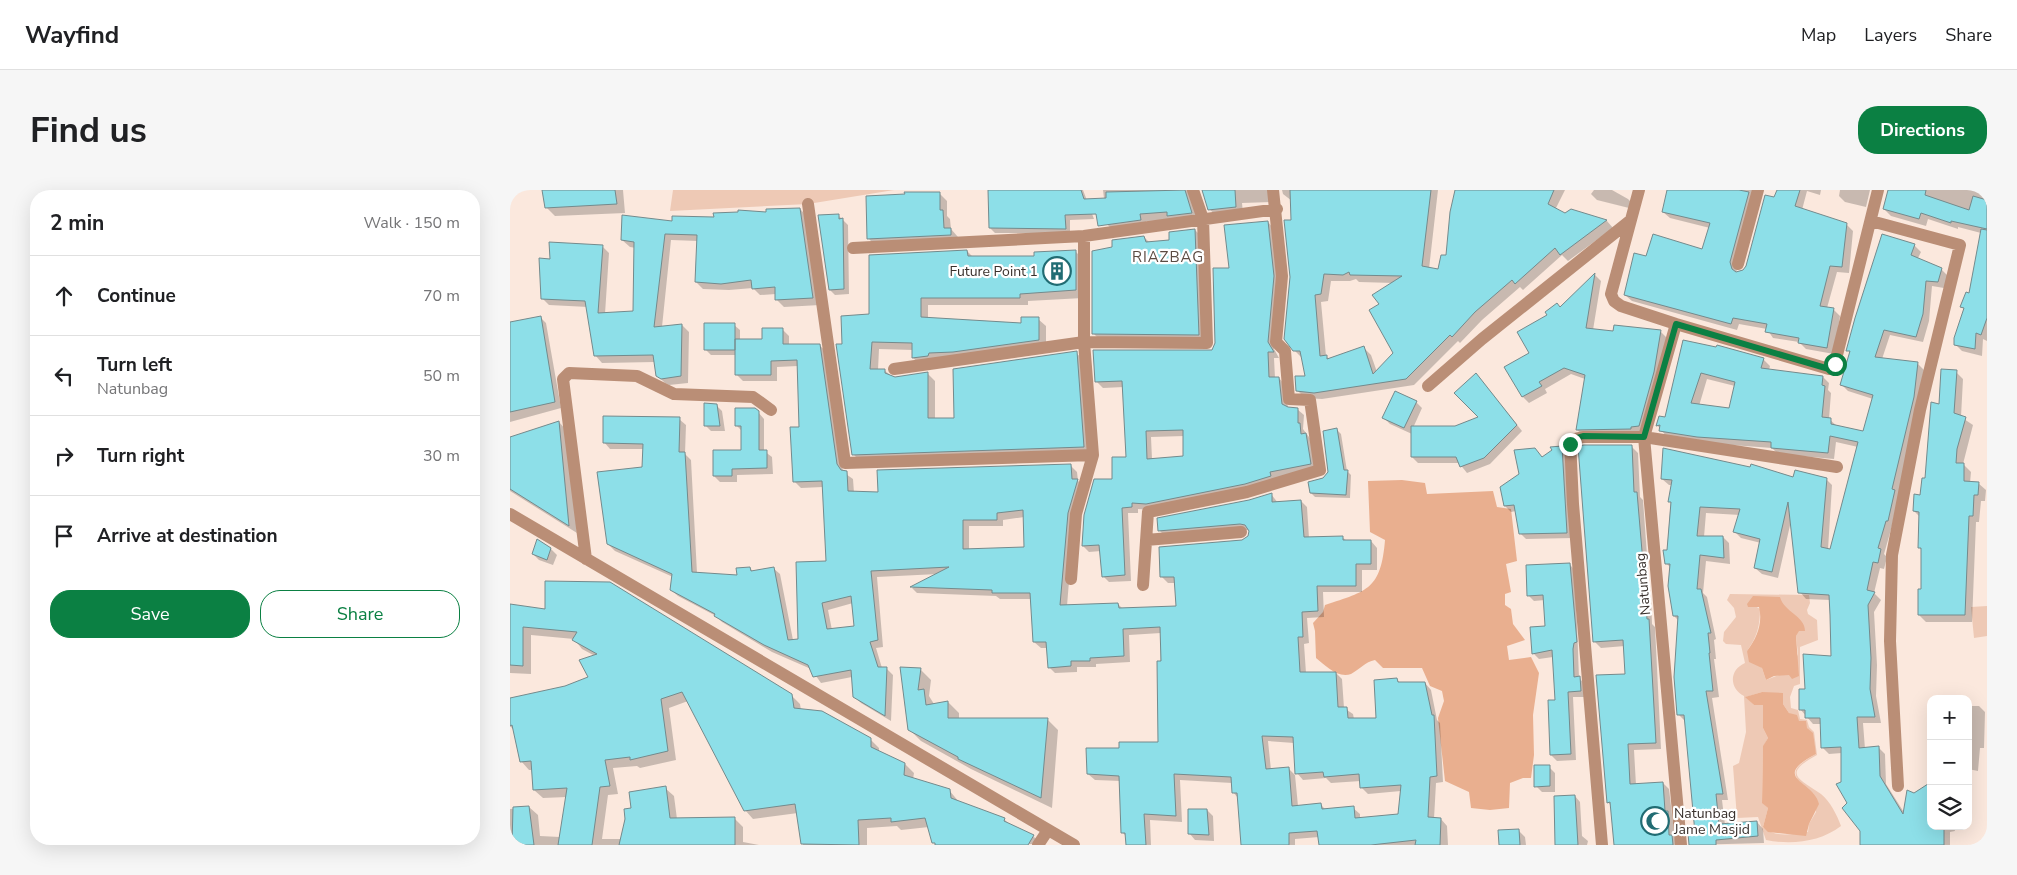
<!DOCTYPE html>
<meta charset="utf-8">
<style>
body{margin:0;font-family:"Nunito Sans",sans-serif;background:#f6f6f6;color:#202124}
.controls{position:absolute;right:15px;bottom:15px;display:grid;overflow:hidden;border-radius:10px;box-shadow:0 5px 20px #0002}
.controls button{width:45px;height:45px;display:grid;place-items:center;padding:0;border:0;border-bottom:1px solid #e0e0e0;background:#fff;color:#202124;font:25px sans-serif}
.stop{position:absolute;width:15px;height:15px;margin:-11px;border:4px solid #0b8043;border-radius:50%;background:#fff}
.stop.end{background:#0b8043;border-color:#fff;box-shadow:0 1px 5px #0008}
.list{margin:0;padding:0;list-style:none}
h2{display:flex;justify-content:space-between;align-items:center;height:65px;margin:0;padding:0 20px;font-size:21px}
h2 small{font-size:16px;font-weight:400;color:#757577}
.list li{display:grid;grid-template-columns:32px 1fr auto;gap:15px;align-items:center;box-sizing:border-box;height:80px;padding:0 20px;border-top:1px solid #e0e0e0}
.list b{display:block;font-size:19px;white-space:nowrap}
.list p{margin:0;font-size:16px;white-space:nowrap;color:#757577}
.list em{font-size:16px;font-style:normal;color:#757577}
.actions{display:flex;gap:10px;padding:15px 20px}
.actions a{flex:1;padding:11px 0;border:1px solid #0b8043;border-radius:20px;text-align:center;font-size:18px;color:#0b8043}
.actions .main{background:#0b8043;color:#fff}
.icon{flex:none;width:28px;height:28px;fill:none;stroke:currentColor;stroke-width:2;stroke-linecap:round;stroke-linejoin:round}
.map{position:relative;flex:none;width:1477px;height:655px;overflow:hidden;border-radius:20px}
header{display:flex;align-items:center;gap:30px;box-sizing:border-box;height:70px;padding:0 25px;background:#fff;border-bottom:1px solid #e0e0e0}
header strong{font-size:24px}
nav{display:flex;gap:28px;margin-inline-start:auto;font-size:18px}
.intro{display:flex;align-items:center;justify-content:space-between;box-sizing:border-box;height:120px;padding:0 30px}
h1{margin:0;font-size:35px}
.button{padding:12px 22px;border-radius:20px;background:#0b8043;color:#fff;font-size:18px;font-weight:700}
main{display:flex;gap:30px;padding:0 30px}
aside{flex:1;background:#fff;border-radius:20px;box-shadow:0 5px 20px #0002}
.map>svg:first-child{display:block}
.green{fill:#eec9b5;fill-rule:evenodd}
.water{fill:#e9af8f}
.shadow{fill:#0003;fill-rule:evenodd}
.building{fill:#8ddfe8;stroke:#748a8c;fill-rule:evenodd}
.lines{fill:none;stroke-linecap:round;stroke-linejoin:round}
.minor{stroke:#ba8e76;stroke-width:12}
.route{stroke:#0b8043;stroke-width:6}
.labels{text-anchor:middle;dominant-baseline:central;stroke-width:4.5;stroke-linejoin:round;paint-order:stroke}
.poi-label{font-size:14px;fill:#39312d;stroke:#fff;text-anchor:end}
.street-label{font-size:14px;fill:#39312d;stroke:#fff}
.neighbourhood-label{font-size:15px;letter-spacing:1px;fill:#5b4b42;stroke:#fff}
</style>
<header>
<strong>Wayfind</strong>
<nav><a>Map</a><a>Layers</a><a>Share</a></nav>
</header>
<div class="intro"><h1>Find us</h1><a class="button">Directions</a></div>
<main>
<aside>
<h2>2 min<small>Walk · 150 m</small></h2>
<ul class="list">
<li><svg class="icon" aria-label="ahead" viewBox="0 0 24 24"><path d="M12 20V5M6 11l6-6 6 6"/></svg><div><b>Continue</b></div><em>70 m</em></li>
<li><svg class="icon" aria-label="left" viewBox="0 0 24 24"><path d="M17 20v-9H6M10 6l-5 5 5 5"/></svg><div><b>Turn left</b><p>Natunbag</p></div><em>50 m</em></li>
<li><svg class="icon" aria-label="right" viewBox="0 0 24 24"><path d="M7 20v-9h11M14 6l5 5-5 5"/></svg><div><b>Turn right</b></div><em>30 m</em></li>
<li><svg class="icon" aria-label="arrive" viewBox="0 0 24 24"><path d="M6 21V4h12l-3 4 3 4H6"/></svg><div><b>Arrive at destination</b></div></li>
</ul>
<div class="actions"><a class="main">Save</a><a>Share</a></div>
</aside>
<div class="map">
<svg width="1477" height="655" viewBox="0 0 1477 655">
<rect width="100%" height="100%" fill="#fbe8dd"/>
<path class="green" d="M163 0H384L298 14 160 21Z
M1220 404 1299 405 1300 413 1297 420 1298 424 1307 430 1308 450 1290 457V494L1284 496 1280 507 1281 518 1288 520 1290 529 1297 530 1299 537 1304 542 1307 565C1272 584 1288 588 1311 604 1320 611 1327 625 1331 636 1310 652 1282 655 1256 650L1248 627 1227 628 1223 576 1229 573 1236 542 1234 506C1219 498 1219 480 1235 473L1231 455 1216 454 1213 451 1214 442 1226 427 1224 418 1217 410ZM1272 415 1288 441 1286 446 1288 464 1279 485 1271 484 1256 490 1252 478 1237 461C1247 447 1250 436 1250 419L1245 416ZM1252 502 1273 514 1279 523 1297 538 1306 564C1279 579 1279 586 1304 604L1306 622 1299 634 1298 642C1282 644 1265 648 1253 637L1258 618 1252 612 1253 557 1258 548 1253 538V515H1244L1236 507Z
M1477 416V446L1464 448 1461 417Z"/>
<path class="water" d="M892 290 915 293 917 304 983 301 987 317 1001 319 1007 371 996 374 1001 402 995 404V415L1001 419 1003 434 1015 450 997 456 999 470 1021 467 1029 483 1023 525 1024 565 1021 588H1013L1000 593 999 618 980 620 961 618 959 602 935 591 928 528 934 511 932 501 920 496 912 478H873L865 470C855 472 850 479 841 484 828 489 815 475 806 468L805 441 803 433 813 422 815 415C858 401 871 399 875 350L860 342 858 291Z
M1243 406 1270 407C1274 422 1295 426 1295 441H1289L1286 446 1289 486 1282 489 1279 485 1264 486 1256 490 1252 478 1239 472 1237 461C1247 448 1253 433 1249 417H1238L1237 414Z
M1252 502 1273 503V514L1279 523 1287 525 1289 531H1296L1297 538 1303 543 1306 564C1259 589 1304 590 1309 614L1299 634 1296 646 1258 642 1253 637 1258 618 1252 613 1253 556 1258 548 1253 538V515H1244L1235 507Z"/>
<path class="shadow" d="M33 0H113L115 23 45 26 36 17Z
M479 0H573L584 29 560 30V43H485L480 38Z
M593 0H687L689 30 636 31 638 37 604 42 597 34Z
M693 0H768L762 12 732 13 733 23 707 26 699 19Z
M772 0H928L919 79 929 80 937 67 946 0H1055L1045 20 1055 25 1061 20 1097 31 1103 38 1058 71 1052 65 1013 100 1010 97 972 130 950 153 948 151 904 195 812 209 795 208 788 201 796 187 792 168 784 160 782 11 773 4ZM846 89 849 92 884 93 871 114 885 163 867 182 861 165 854 158 819 169 816 166 811 112 818 111 821 91H840Z
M1084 0H1102L1118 9 1124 15 1123 19 1087 10 1081 4Z
M1159 0H1251L1246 5 1226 83 1234 81 1274 0H1311L1310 5 1297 1 1292 20 1336 34 1343 41 1339 83 1327 82 1317 118 1323 119 1330 126 1324 164 1296 159 1289 152 1263 148 1257 139 1229 134 1227 140 1122 111 1115 105 1137 68 1193 60 1200 38 1160 28 1153 22Z
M1330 0H1360L1356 17 1335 12 1329 6Z
M1379 0H1477V151L1473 149 1472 166 1452 161 1445 154 1455 120 1452 116 1460 104 1471 43 1448 37V39L1418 29 1416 36 1381 26 1374 19Z
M429 3 437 11V26L440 29 441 39 448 47 366 56 359 49Z
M290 19 297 26 310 115 274 117 267 110 266 104 250 105 243 98 219 100 193 99 186 92 188 51 161 50 152 137 172 135 179 142 178 193 159 195 155 193 148 186 145 172 92 173 85 165 78 117 39 115 32 108 42 71 92 56 99 63 95 124 124 122 126 58 120 57 112 50 163 32Z
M329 26 338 35 339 104 325 105 320 100Z
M758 32 764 39 770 93 764 159 769 168H764L765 188H769L775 195 778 218 787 219 794 225 793 239 802 251 807 280 766 293 643 320 628 319V323H618L621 391 599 392 593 386 591 361 579 362 573 356 603 291 617 268 614 197 593 198 587 192 702 161 706 153 721 79ZM675 246 674 267 642 269 641 247Z
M685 40 692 47 695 151 590 150 583 143 592 62 634 47 640 53 661 52Z
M1404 55 1411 62 1408 68 1431 79 1438 86 1434 98 1422 96 1419 131 1413 152 1380 145 1372 169 1407 173 1414 180 1382 336 1374 364 1377 367 1374 379 1370 378 1364 403 1371 410 1364 422 1367 475 1366 506 1371 533H1353L1355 559 1369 558 1375 564 1376 594 1395 624 1421 636H1444L1445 641 1440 642V655H1351L1352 641 1333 593 1332 563 1319 564 1313 558 1311 534H1303L1290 519 1296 500 1323 467 1320 410 1296 409 1290 402 1281 331 1268 388 1252 384 1245 378 1251 353 1231 348 1225 342 1230 325 1196 323 1194 347H1213L1219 353 1220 374 1196 371 1193 403 1197 407 1206 449 1204 450 1206 469H1204L1209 507 1202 508 1218 610H1212L1215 635 1247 632 1253 639 1254 653 1180 655 1187 644 1175 531 1169 525V431L1164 426 1161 378 1156 373 1162 295H1159L1152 289H1316L1322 295 1318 360H1321L1348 257 1326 252 1324 269 1268 264 1262 258 1194 253 1157 247 1147 235 1156 228 1174 151 1253 169 1260 176 1259 180 1313 187 1319 193 1318 200 1321 203 1319 229 1327 236 1354 242 1363 209 1338 201 1332 195 1341 163 1338 160ZM1197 189 1225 196 1220 220 1189 216Z
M457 61 463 67H525L565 61 573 69V108L518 111V115H418V129L512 134 528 129 536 136V158L411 175 403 168V160L369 159 368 180H374L384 188 418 184 425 191V229H445L566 163 574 170 581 264 351 272 343 264 334 155 360 126Z
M1085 85 1091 91 1083 140 1104 143 1150 141 1157 148 1135 242 1074 246 1067 240 1075 189 1061 184 1035 199 1037 203 1019 213 1013 207 1021 164 1050 118Z
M30 127 36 133 51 218 0 232V133Z
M224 135 230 140V150H253L272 139 279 146V155H309L316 161 333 282 343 289 344 303H369L560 275 567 282 568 291 574 296 564 330 557 416 608 414 613 419 668 418 666 393H658L652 387 732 351 739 347 740 340 656 347 649 340 761 304 768 313 791 311 797 317 799 348 832 347 837 351H861L867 358V380H852V402H813L814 427 797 428 799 453 794 454 796 483H826L832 489 834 518 843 524 844 529H867L886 489 890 493H915L921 500 927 530 930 533 933 592 926 593 924 629H931L937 636 938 655H810L809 647 785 649V655H732L728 608 723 602 722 593 670 590 672 632 640 630 641 655H617V647L612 642 611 591 585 590 578 584 611 560 649 553 651 443 619 445 620 472 586 474V477H567V482L545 483 539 477 538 458H531L524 452 521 409H490L486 406 407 403 402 398 428 384 367 387 373 457 366 458 372 478H376L383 485 381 531 351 513 344 506 342 487 311 493 301 479 262 462 212 432 206 426 168 406 161 400 163 387 105 361 98 354 133 278 134 259H100L94 252 169 229 176 235 175 264 181 270 187 383 228 387 240 378 243 382 263 378 270 384 283 450H290L318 372 313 297 291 298 284 291 290 238 288 176 267 177V191H233L226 184V165H201L195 159ZM514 327 515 358 459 360V336H493V330ZM343 413 345 437 322 440 318 420ZM758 551 784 553 787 583 793 590 816 588 821 593 851 591V597L858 604 891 601 890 626 850 629V624L843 618 816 620 811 615 788 616 785 585 779 579 761 580Z
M1446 182 1453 189 1451 227 1463 235 1453 274 1461 282 1460 293H1468L1476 300 1475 311H1471L1469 332H1466L1462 432H1416L1409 425 1412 400V361L1409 357 1410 327 1404 321 1416 290 1430 215Z
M972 191 1012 241 980 274 957 283 949 273H908L902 267V244L880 234 874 228 906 212 912 218 903 238H945L970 227Z
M206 215 212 221 215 241H201L195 235Z
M248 222 254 229V261L262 267 263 284 227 285V292H210L204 286 232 261V241L226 235Z
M49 232 57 241 67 343 0 301V248Z
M827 240 831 244 837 281 841 285 840 308 805 307 801 303 819 283Z
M1121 256 1128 263 1130 307 1133 310 1138 379H1135L1139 405 1141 408 1142 434 1145 437 1151 559 1124 560 1126 595 1153 593 1159 599 1165 650 1168 655H1105L1101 616 1098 612 1117 485 1115 456 1091 458 1084 451Z
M1052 257 1058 263 1063 348 1016 349 1010 343 1006 321 1001 322 995 316 1025 259 1033 268Z
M41 359 47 365 43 375 29 370 23 364Z
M1059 374 1065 380 1069 488 1075 494 1076 507H1063L1066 570 1047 571 1041 565 1046 511 1043 467 1029 469 1024 464 1036 437 1035 410 1024 411 1018 405Z
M0 416 281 505 290 514 291 520 360 549 369 558V562L395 574 404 583 403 589 439 600 449 612 494 629 500 635 523 646 531 654 426 655 419 637 391 640 387 636 357 638V655H293L288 623 243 629 235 620 178 511 159 518 166 570 130 578 127 576 103 578 108 604 98 605 92 649H112L116 620 123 619 155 598 164 606 167 629 224 628 233 637V652L249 655H0V619L19 617 28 625 30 646 50 647 57 607 33 608 24 600 23 580H19L11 571 5 541 0 536V509L55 497 80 488 85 466 72 459 64 449 21 445V484L0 483Z
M410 479 421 490 419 506 424 514 438 512 449 523V529H537L548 540 542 618 461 579 411 551 400 540Z
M1458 516H1469L1475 522 1474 558H1470L1468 581 1458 579Z
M1039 577 1045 583V602H1032L1026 596Z
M1065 606 1070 612 1072 646 1078 651 1077 655H1046Z
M697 620 703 626 704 651 685 650 680 644Z
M1009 641 1015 647 1016 655H990Z"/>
<path class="building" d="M32 0H105L107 14 35 18Z
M478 0H571L574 9 596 8V2L675 0 682 23 657 26V22L630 24 631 30 588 36 586 24 555 25 556 39 479 38Z
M692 0H725L726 17 698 20Z
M780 0H921L912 76 928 79 931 65H936L940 22 945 0H1044L1038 14 1055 23 1061 19 1097 30 1050 65 1045 58 1005 94 1002 90 965 122 942 147 940 145 896 189 804 203 786 201 785 186H795L790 161H783L774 149 780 87 774 30H781ZM839 82 840 85 892 86 862 105 869 114 859 120 883 163 863 184 854 156 817 169V165L810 166 805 105 811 104 814 84 833 85Z
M1157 0H1229L1239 2 1220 72 1222 79 1226 82 1233 80 1236 76 1255 5 1264 7 1267 0H1290L1285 16 1337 33 1332 77 1320 76 1310 116 1324 118 1317 158 1288 153 1289 148 1255 142 1257 134 1223 128 1221 134 1114 105 1124 63 1136 66 1143 44 1192 59 1200 33 1152 22Z
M1378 0H1416L1415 5 1459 20 1463 6 1477 10V39L1441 31V33L1411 23 1409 29 1373 19Z
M394 2H430V20H433L434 38H441V45L357 49 356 6 395 4Z
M290 18 303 108 265 110V97L242 99 241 90 211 94 185 92 187 45 155 44 144 137 172 134 171 186 151 189 146 186 143 165 84 166 75 111 31 109 29 68 40 69 39 52 93 55 88 123 123 121 124 52 111 50 112 25 162 31V26L204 27 203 23 228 22V20L256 22V19Z
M329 24V29L333 28 334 99 319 100 308 25Z
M758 31 764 86 758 152 764 162H758L759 187H769L772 214 778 217 788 218V233H790L791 244 796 243 801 274 760 282 761 286 735 294 636 314 622 313V317L612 318 615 385 592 387 589 355 572 356 574 325 584 289H602V267H616L612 191 585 192 583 160H702L705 153 703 78H719L714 35ZM673 240V266L637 269 636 241Z
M685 39 689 145 582 144V61L602 57V50L634 46 636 52 659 50V42Z
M1471 39 1477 40V128L1471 145 1466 143 1465 159 1444 155V148L1454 118 1450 117 1456 102 1459 103Z
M1372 44 1405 54 1401 65 1432 78 1428 92 1416 91 1413 124 1406 147 1374 140 1365 167 1408 172 1404 207 1382 299 1385 300 1378 331H1376L1368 358 1371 359 1368 373 1363 372 1357 400 1365 402 1358 415 1361 468 1360 499 1365 527H1347L1349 558 1369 556 1370 586 1393 624 1397 600 1404 603 1421 592V636H1434V655H1350V641L1332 618 1337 613 1326 594 1331 592V557L1311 558 1310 528H1295V520H1289V499H1295L1293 464 1321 466 1320 425 1319 405 1288 403 1278 312 1262 382 1244 378 1250 349 1223 342 1230 319 1190 317 1187 346H1213L1214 368 1190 365 1187 399H1191L1201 443H1198L1200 463H1199L1203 501H1196L1213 604H1206L1209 634 1247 631 1248 646 1206 650V655H1179L1178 643H1185L1174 525H1167L1164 487 1168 426H1163L1158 396 1160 374H1155L1153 360H1157L1161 312H1158L1162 290 1151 289 1153 258 1240 277 1241 274 1283 287 1285 280 1317 288 1311 357 1320 359 1348 252 1320 246 1318 263 1261 258V252L1187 247 1149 241 1150 235 1146 236 1149 226 1155 227 1173 150 1206 157 1207 155 1254 168 1251 178 1313 186 1312 195 1315 196 1312 227 1321 228V234L1353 241 1363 205 1330 195 1340 161H1336L1345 128ZM1191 183 1225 192 1219 218 1181 213Z
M457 60 458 66H524V62L566 60V100L510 104V108H411V127L511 133V127H529V150L443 162 419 163 418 166 402 168V153L362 152 360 179H375V183L385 187 418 182V228H444L443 179 567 161 574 257 342 265 326 154H332L331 126 359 124V65Z
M1085 83 1076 138 1103 141 1104 135 1151 140 1144 182 1129 236 1121 237V239L1066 240 1075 185 1054 178 1029 192 1032 196 1012 207 994 177 1019 163 1007 142 1037 125 1035 122 1047 113 1050 117Z
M31 126 45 212 0 222V132Z
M194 133H225V160H194Z
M252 138H273V154H310L327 274 331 280 337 281 338 301 368 302 367 280 561 274 562 289H568L558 323 550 415 608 413 609 418 666 416 664 387H650L649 357 732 350 738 346 739 341 735 335 730 334 648 341 647 328 739 310 762 303V312L791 310 794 347 833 346V350H861V374H846V396H807L808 421 792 422 793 447H788L790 482H826L828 517H837L838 528H866L864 490 887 488 888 492H915L922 525H924L927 586 920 587 918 627 931 628 930 655H905L906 650 861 655H809L807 641 779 643V655H731L727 603H722L721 587 664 584 666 626 634 624 636 655H616L615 643H611L609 586 577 584 576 558H609V552H648L647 471H651L650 437 613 439 614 466 580 468V471H561V476L538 478 536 452H523L520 403H482V400L400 397 439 377 361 381 368 450 360 452 368 477H377L375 526 343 507 341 480 303 487 298 475 254 455 204 426 205 424 160 400 162 384 97 354 87 282 132 277 133 254 93 253V226L170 227 169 262H175L182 382 227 385 226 378 240 377 241 381 264 377 278 450 288 449 286 372 316 371 312 291 283 292 280 237H289L287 170 261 171V185H225V149H252ZM513 320 514 357 453 359V330H487V323ZM341 406 344 436 317 439 312 413ZM752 546 783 547 785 584 813 582 814 587 849 584 850 598 891 595 888 624 845 628 844 616 812 619 811 613 782 616 779 577 756 579Z
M1431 179 1447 180 1444 223 1456 227 1447 259 1446 273H1454V291L1469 292 1468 305H1464L1463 326H1459L1455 425H1408V399H1411V358H1408L1409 322 1403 321 1404 304 1410 305 1412 288H1415L1421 212 1429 214Z
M966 183 1007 235 974 268 950 277 946 267H901V236H945L968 227 944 203Z
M885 201 907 211 894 238 872 228Z
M194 213 207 214 210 236H194Z
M225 218H245L249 221V260H257V278L222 279V286H203V260H231V236H225Z
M49 231 59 336 0 299V247Z
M827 238 834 280H838L836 305 800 303 798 292 813 288 818 282 813 241Z
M1074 255H1122L1124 302H1127L1133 373H1130L1133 400H1135L1137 429H1139L1146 553 1118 554 1120 594 1153 592 1155 621H1158L1159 645H1162L1163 655H1104L1100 612 1097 613 1086 485 1115 484 1113 450 1083 452 1068 256Z
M1052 256 1057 343 1009 344 1004 315 994 316 990 297 1009 284 1004 260 1025 258 1032 267 1042 260 1040 257Z
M27 349 41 358 37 370 22 364Z
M1060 373 1067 452 1064 453 1063 459 1064 487 1070 486 1071 501 1058 502 1061 564 1040 565 1038 510H1045L1042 460 1022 464 1020 437 1035 436 1033 405 1017 406 1016 375Z
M35 391 100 392 282 504 284 518 312 521 361 548V557L395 573 394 585 440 599 441 608 495 628 494 631 524 645 518 655H425V653H422L415 628 381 632V628L348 630 349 655 291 654 285 614 234 621 172 502 151 509 158 561 120 570V567L95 570 100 596 90 597 82 655H48L57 598 23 600 21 571 10 572 2 535 0 536V508L55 496 78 487 69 470 87 464 62 450 67 442 13 437V476L0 475V414L35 419Z
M390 477 411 478 408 500 414 499 416 515 438 511V528H538L531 608 448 569V567L398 540Z
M1024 575H1040V596L1024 597Z
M156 596 160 628 225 627V655H109L115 629 114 619 121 618 119 602Z
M1065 605 1068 655H1045L1044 606Z
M19 616 24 655H2L3 617Z
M678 619H697L699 645 678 644Z
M1009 639 1010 655H989L988 640Z"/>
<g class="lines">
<path class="minor" d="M1129 0 1101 104 1104 111 1111 116 1166 134 1319 179 1325 173 1368 0
M298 14 335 273 583 265
M1361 31 1450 55 1410 220 1382 365 1380 451 1388 596
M343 58 574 46 767 19
M1228 74 1248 0
M1166 134 1134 247 1171 655
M384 179 574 152 697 153 693 29 683 0
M918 196 972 149 1121 30
M0 324 564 655
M636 350 731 342
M76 369 53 189 59 183 127 186 164 204 243 207 261 220
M561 389 566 324 583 265 574 152V46
M633 395 638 322 737 302 810 280 800 210 779 209 775 161 766 152 772 86 763 0
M528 655 538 640
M1092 655 1063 314 1060 250 1073 247H1134L1327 277"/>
</g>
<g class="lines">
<path class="route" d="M1060 254V250L1073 246 1134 247 1166 134 1319 179 1325 174"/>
</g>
<defs>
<symbol id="building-ring" viewBox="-11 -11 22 22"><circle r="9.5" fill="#fff" stroke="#216c73" stroke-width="1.5"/><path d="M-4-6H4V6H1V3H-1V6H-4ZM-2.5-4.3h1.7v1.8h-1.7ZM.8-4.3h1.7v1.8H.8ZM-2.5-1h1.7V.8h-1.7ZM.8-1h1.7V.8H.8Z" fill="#216c73"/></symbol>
<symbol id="mosque-ring" viewBox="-11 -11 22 22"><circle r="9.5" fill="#fff" stroke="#216c73" stroke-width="1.5"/><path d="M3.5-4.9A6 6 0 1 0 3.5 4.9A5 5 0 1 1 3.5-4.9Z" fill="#216c73"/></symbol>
</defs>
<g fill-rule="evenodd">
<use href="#building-ring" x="531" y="65" width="32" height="32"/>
<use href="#mosque-ring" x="1129" y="615" width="32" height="32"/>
</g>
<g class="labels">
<g class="poi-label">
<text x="528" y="81">Future Point 1</text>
<text x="1164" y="623" text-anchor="start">Natunbag<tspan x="1164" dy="16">Jame Masjid</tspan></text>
</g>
<g class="street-label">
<text transform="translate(1133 394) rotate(-95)">Natunbag</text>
</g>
<g class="neighbourhood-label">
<text x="658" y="67">RIAZBAG</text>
</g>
</g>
</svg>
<div class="controls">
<button>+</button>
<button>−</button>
<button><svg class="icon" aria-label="layers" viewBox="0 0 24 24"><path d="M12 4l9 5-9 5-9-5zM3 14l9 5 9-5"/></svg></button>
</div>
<div class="stop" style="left:1325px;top:174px"></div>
<div class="stop end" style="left:1060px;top:254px"></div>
</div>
</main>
